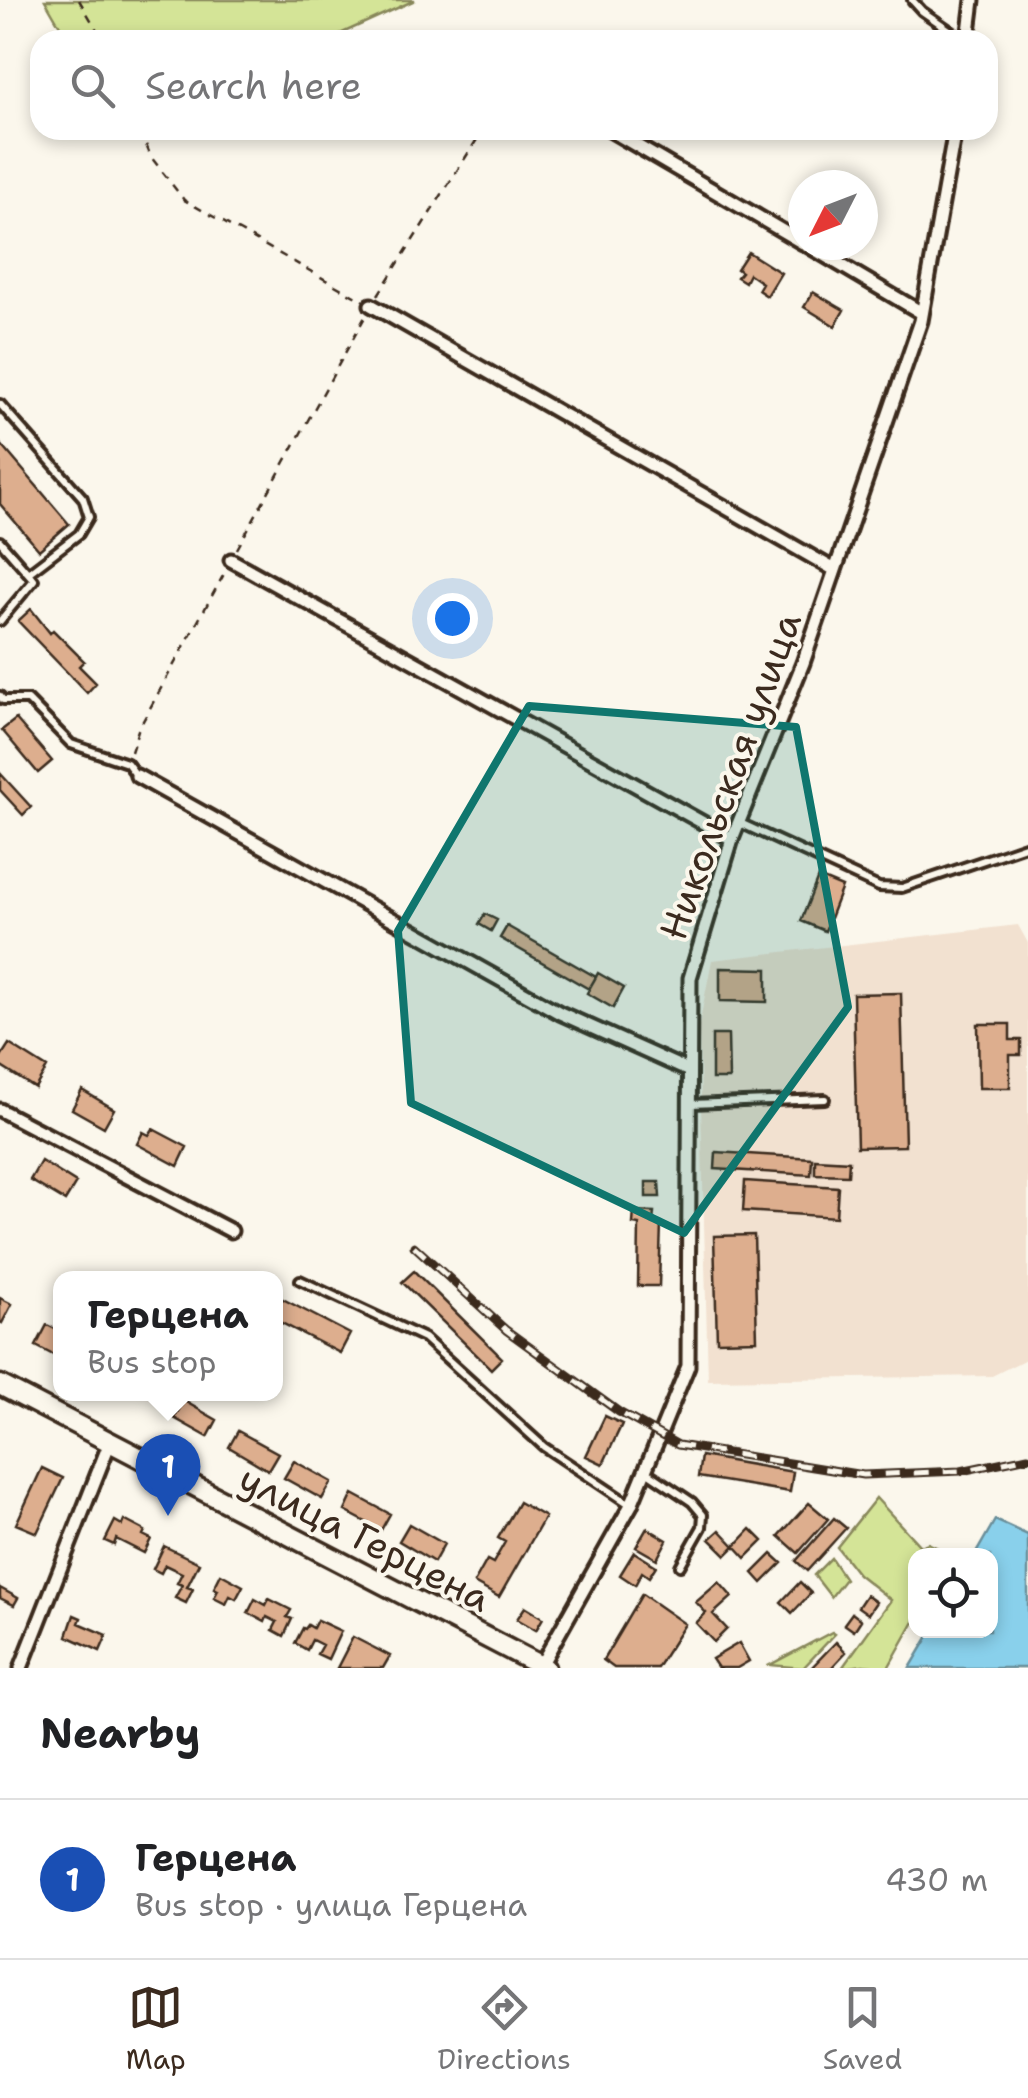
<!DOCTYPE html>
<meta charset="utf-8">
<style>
body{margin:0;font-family:"Shantell Sans",sans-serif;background:#f2f2f2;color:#202124}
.controls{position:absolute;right:30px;bottom:30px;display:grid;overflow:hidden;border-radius:20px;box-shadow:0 5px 15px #0003}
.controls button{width:90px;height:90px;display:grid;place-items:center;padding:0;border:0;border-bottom:2px solid #e0e0e0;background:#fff;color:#202124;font:50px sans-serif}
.compass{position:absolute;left:788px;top:170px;width:90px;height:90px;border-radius:50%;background:#fff;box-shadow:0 5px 15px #0003;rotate:228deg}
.you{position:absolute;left:452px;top:618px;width:35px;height:35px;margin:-25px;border:8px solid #fff;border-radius:50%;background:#1a73e8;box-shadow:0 0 0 15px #1a73e833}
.badge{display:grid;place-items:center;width:65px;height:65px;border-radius:50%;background:#3b2a1e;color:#fff;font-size:32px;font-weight:700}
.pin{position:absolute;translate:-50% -82px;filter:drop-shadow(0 2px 5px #0008)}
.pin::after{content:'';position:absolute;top:52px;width:35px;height:30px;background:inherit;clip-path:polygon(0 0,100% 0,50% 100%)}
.popup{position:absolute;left:53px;top:1271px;width:230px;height:130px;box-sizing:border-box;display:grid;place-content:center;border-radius:20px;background:#fff;filter:drop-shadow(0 2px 8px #0005);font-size:32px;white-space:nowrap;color:#757577}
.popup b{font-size:38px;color:#202124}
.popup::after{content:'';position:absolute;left:50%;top:100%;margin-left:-20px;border:20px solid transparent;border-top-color:#fff}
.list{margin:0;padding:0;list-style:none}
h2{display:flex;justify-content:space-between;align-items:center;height:130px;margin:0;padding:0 40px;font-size:42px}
h2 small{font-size:32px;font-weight:400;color:#757577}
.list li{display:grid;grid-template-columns:65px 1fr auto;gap:30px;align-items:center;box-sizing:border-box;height:160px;padding:0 40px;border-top:2px solid #e0e0e0}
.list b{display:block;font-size:38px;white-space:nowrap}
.list p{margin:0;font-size:32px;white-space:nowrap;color:#757577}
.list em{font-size:32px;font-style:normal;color:#757577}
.icon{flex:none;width:55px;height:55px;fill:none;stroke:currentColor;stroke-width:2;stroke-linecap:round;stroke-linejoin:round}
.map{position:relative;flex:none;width:1028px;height:1668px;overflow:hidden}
.search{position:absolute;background:#fff;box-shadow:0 5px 15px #0003;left:30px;right:30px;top:30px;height:110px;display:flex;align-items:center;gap:25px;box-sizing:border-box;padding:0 35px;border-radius:30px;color:#757577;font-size:38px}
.sheet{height:290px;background:#fff}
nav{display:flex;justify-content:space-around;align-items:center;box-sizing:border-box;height:140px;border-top:2px solid #e0e0e0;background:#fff;font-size:28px;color:#757577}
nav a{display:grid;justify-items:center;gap:5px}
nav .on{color:#3b2a1e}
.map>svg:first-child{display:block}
.built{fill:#f2e1d0}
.green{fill:#d4e497;stroke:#88875a;stroke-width:2.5}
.water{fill:#89d0eb;stroke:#6a8e99;stroke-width:2.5}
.building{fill:#ddae8e;stroke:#3b2a1e;stroke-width:2.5}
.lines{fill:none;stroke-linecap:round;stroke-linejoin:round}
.service-casing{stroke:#3b2a1e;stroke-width:14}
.minor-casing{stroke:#3b2a1e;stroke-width:19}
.secondary-casing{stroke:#3b2a1e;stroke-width:25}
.path{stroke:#3b2a1e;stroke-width:2.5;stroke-dasharray:8 8;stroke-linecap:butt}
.service{stroke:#fbf7ec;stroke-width:6}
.minor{stroke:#fbf7ec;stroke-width:11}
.secondary{stroke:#fbf7ec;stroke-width:18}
.rail-casing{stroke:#3b2a1e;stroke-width:9}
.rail{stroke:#fbf7ec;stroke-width:5;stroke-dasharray:15;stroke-linecap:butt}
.marked{fill:#0f766e;fill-opacity:0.2;stroke:#0f766e;stroke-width:8;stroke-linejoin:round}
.labels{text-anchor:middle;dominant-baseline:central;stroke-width:8;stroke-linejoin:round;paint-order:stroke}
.street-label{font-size:38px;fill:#3b2a1e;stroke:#fbf7ec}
</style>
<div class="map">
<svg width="1028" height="1668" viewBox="0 0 1028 1668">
<rect width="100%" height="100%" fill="#fbf7ec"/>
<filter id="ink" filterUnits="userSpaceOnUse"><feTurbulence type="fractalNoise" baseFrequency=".01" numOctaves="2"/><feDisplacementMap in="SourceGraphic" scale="20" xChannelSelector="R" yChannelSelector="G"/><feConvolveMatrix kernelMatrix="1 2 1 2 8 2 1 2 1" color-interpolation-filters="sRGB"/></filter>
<g filter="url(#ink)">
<path class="built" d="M1018 925 1028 943V1358L992 1376 708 1380 699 1026 712 960Z"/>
<path class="green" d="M45 0H415L327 40H68Z
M876 1498 920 1546 928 1543 952 1555 916 1556 915 1620 888 1668 863 1665 842 1668 891 1600 858 1574 837 1547Z
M831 1558 845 1579 831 1597 814 1575Z
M832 1632 835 1634 803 1668 770 1665Z"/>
<path class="water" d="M995 1520 1028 1535V1668H910L932 1631 990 1630V1556L975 1555Z"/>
<path class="building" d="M748 252 781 273 767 296 758 290 762 283 749 274 745 282 737 277 741 272 737 269Z
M813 292 844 310 835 326 804 307Z
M0 443 69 524 39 550 0 504Z
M31 609 50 633 53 630 84 661 79 666 96 683 87 693 18 621Z
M16 719 52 761 38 773 2 730Z
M0 773 31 807 23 815 0 790Z
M818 877 842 887 825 931 801 921Z
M485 914 497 920 491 931 479 924Z
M507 926 596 977 589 989 500 938Z
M720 968 767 969V1002L720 1001Z
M598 973 624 988 613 1008 587 993Z
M901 993 905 1146 857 1147 853 994Z
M978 1024H1010V1040H1021V1055H1010V1088H979Z
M712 1035H728L729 1079H712Z
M9 1044 47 1068 35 1088 0 1066V1058Z
M82 1090 114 1109 104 1127 72 1109Z
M153 1129 187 1147 178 1166 137 1144 143 1132 149 1135Z
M716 1152 812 1158 811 1175 715 1169Z
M815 1159 849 1161 848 1175 815 1174Z
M41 1161 76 1183 65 1201 30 1180Z
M745 1181 838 1187 836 1217 743 1211Z
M646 1182H659L660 1197H646Z
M634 1211 654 1212 653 1223H661L659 1286H638L639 1225 633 1224Z
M754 1235 757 1340 717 1341 714 1236Z
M414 1271 502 1358 491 1369 402 1282Z
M279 1297 350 1334 340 1353 276 1320Z
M0 1298 12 1304 2 1323 0 1322Z
M47 1325 61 1332V1359L36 1346Z
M184 1401 217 1420 208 1437 174 1418Z
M605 1416 622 1424 603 1464 586 1456Z
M238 1431 278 1453 268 1470 229 1447Z
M701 1456 793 1472 790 1492 698 1477Z
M294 1461 332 1482 322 1499 284 1478Z
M42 1468 63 1478 37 1533 16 1524Z
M353 1494 390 1514 381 1530 345 1511Z
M519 1502 545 1517 499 1597 474 1583 487 1560 493 1563 505 1542 498 1538Z
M809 1503 828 1519 798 1553 779 1536Z
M834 1518 846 1528 807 1571 796 1561Z
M124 1520 145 1531 143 1535 151 1539 144 1553 116 1539 114 1545 105 1541 115 1521 122 1525Z
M409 1524 444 1544 434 1562 399 1541Z
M647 1528 667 1540 657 1559 636 1547Z
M751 1529 763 1541 746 1558 735 1546Z
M720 1530 735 1546 726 1555 710 1539Z
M164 1546 199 1563 187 1587 193 1589 186 1603 175 1598 182 1585 177 1583 182 1573 165 1565 161 1573 153 1569Z
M634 1552 656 1566 649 1577 642 1572 635 1585 620 1575Z
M772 1554 782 1563 762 1583 753 1573Z
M221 1574 243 1586 236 1599 230 1596 226 1604 214 1598 218 1590 214 1588Z
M719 1582 732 1597 713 1614 727 1629 714 1642 696 1623 706 1613 696 1602Z
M800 1582 811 1593 792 1613 781 1602Z
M0 1588 18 1598 14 1605 0 1598Z
M642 1594 685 1624 657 1668H614L603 1660Z
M866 1595 876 1602 868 1614 858 1607Z
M255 1599 266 1605 269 1599 291 1610 287 1617 292 1619 284 1636 273 1630 277 1622 267 1617 265 1622 248 1613Z
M525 1607 543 1618 536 1630 517 1619Z
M852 1613 861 1620 854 1631 844 1624Z
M74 1615 81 1618 79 1623 107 1635 100 1651 67 1636Z
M317 1620 341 1631 328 1659 317 1654 322 1645 312 1640 307 1650 295 1643 303 1628 305 1629 308 1625 313 1628Z
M353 1637 390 1656 383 1668H337Z
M836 1642 846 1652 831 1668H811Z
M739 1643 749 1661 737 1668H718L712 1659Z"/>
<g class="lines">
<defs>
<path id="service" d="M912 0 922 11 964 40
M0 404 83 498 89 517 79 534 28 573
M0 541 34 580 0 621
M0 696 3 700H28L71 744 127 763 136 775
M740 823 879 887 902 888 1028 845
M691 1104 825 1099
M300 1280 424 1338 544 1447 631 1505
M646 1471 692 1502 703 1515 702 1527 680 1566"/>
<path id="minor" d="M968 40 973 0
M610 130 803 243
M807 245 922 313
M371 305 835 570
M231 560 732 839
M137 776 560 1013 687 1070
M0 1110 231 1231
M541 1665 631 1505 688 1366 690 978 732 839 803 663 921 321 955 130
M21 1668 110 1442"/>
<path id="secondary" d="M0 1385 545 1668"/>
</defs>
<use href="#service" class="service-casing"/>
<use href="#minor" class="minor-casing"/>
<use href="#secondary" class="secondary-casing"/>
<path class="path" d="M79 0 103 40
M140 130 151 157 184 200 358 298
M378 295 483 130
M237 549 366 315
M131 752 138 730 224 574"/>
<use href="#service" class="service"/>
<use href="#minor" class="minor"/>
<use href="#secondary" class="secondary"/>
<defs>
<path id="rail" d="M414 1246 506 1330 619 1412 678 1445 863 1475 961 1471 1028 1457"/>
</defs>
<use href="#rail" class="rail-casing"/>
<use href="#rail" class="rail"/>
</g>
</g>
<path class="marked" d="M529 706 796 727 848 1007 684 1233 411 1103 398 931Z"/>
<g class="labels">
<g class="street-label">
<text transform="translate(730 776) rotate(-70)">Никольская улица</text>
<text transform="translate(365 1538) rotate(27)">улица Герцена</text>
</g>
</g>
</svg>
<div class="controls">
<button><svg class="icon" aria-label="locate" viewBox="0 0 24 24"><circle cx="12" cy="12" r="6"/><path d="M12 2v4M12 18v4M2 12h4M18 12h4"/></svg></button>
</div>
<svg class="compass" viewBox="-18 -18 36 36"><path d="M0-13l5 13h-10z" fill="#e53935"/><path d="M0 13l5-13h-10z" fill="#757577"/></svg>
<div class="you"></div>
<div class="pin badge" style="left:168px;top:1516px;background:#1a4fb4">1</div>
<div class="popup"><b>Герцена</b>Bus stop</div>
<div class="search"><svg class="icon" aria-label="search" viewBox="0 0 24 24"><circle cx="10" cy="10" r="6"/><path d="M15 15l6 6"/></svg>Search here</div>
</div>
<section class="sheet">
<h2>Nearby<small></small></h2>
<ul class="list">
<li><span class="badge" style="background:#1a4fb4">1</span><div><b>Герцена</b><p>Bus stop · улица Герцена</p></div><em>430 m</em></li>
</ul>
</section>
<nav>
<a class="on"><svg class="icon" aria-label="map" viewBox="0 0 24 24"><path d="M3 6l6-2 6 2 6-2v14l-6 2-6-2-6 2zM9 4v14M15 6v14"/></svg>Map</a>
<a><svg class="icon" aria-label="directions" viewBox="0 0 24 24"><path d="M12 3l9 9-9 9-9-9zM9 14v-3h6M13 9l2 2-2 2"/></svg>Directions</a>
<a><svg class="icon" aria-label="saved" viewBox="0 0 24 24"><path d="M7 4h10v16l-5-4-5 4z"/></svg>Saved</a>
</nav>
